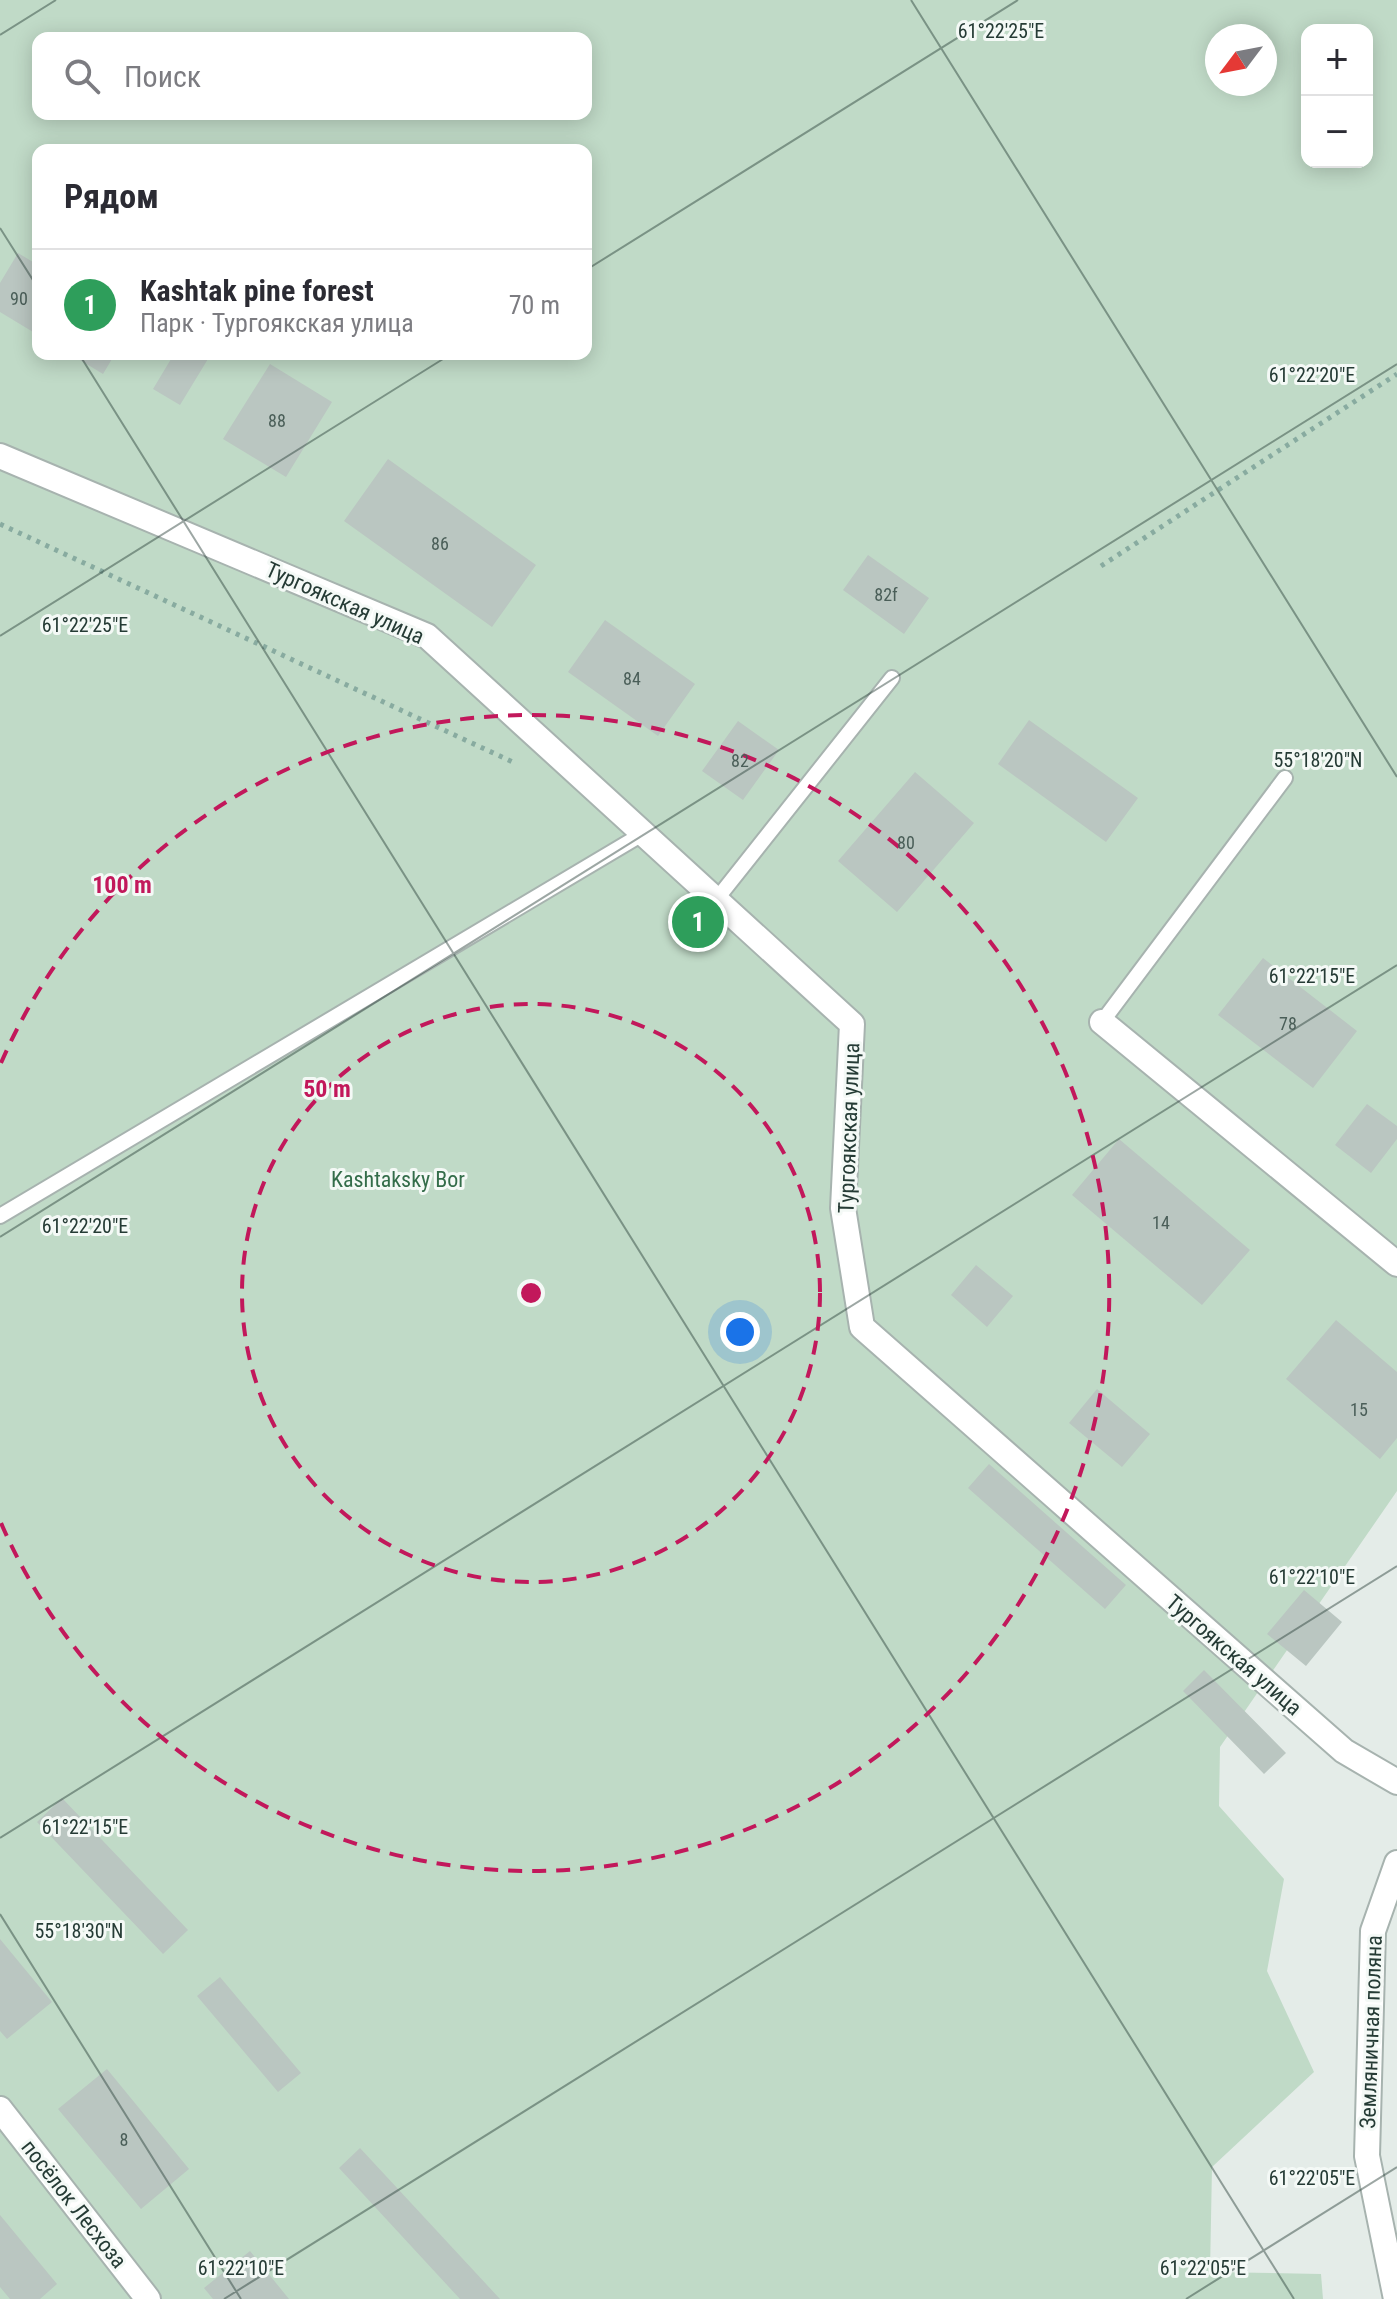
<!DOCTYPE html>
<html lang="ru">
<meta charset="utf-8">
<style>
body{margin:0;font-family:"Roboto Condensed",sans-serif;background:#f2f2f3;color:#2b2b33}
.controls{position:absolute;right:24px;top:24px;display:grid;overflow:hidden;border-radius:16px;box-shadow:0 4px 20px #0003}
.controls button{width:72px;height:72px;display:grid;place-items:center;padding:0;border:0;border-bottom:2px solid #e1e1e2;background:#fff;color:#2b2b33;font:40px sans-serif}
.compass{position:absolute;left:1205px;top:24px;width:72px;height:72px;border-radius:50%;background:#fff;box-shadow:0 4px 20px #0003;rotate:238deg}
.you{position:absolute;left:740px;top:1332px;width:28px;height:28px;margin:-20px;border:6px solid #fff;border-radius:50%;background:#1a73e8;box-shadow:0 0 0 12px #1a73e833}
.badge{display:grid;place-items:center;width:52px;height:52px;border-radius:50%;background:#2563eb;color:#fff;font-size:26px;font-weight:700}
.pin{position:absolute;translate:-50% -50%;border:4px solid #fff;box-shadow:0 2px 8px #0006}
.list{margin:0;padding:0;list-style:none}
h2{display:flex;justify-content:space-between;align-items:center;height:104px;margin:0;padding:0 32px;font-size:34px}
h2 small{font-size:26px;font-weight:400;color:#7c7c81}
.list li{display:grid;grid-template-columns:52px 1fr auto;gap:24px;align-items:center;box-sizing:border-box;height:112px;padding:0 32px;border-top:2px solid #e1e1e2}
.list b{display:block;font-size:30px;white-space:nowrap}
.list p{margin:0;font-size:26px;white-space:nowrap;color:#7c7c81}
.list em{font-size:26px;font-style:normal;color:#7c7c81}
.icon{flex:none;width:44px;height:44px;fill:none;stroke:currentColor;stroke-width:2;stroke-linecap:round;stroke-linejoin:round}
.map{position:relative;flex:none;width:1397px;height:2299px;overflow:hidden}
.search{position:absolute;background:#fff;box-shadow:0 4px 20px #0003;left:32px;top:32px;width:560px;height:88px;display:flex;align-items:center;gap:20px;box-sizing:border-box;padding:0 28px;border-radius:16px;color:#7c7c81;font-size:30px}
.panel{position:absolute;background:#fff;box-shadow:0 4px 20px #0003;left:32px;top:144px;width:560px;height:216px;border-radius:16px}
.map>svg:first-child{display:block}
.green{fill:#c0dac7;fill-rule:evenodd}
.building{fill:#bac6c1}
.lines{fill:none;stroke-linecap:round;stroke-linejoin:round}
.lane-casing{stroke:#a7b3af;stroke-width:18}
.street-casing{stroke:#a7b3af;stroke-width:28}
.path{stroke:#88aba0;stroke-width:5;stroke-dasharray:4 6;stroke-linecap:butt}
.lane{stroke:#fff;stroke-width:14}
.street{stroke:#fff;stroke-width:24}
.ticks{fill:none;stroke:#253b35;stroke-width:2;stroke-opacity:0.45}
.ring{fill:none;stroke:#c2185b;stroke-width:4;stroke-dasharray:14 10}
.labels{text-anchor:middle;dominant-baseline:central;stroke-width:6;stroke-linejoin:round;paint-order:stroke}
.number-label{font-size:18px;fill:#4a5e58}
.street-label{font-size:22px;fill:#253b35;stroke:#f4f9f6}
.park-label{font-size:22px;fill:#346d4a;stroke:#f4f9f6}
.ticks-label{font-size:20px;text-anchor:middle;fill:#253b35;stroke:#f4f9f6;stroke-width:6;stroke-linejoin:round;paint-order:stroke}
.centre{fill:#c2185b;stroke:#f4f9f6;stroke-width:4}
.ring-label{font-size:24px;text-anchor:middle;font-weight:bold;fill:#c2185b;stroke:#f4f9f6;stroke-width:6;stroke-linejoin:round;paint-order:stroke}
</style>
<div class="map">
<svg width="1397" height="2299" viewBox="0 0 1397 2299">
<rect width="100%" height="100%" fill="#e4ece8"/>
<path class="green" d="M0 0H1397V1491L1220 1747 1219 1806 1284 1879 1267 1971 1314 2072 1212 2167 1210 2272 1321 2274 1323 2299H0ZM1307 30H1367V162H1307ZM1217 36H1265V84H1217ZM38 38H586V114H38ZM38 150H586V354H38Z"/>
<path class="building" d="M18 253 38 265V335L0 312V283Z
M70 354H115L103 374Z
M174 354H211L180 405 153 389Z
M270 364 332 402 286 477 223 439Z
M388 459 536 565 492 627 344 521Z
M868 555 929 598 904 634 843 590Z
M605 620 695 684 658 736 568 672Z
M1029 720 1138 798 1106 842 998 764Z
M738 721 779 750 743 800 702 771Z
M915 772 974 823 897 912 838 861Z
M1263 958 1357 1031 1313 1088 1218 1015Z
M1367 1104 1397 1126V1139L1371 1173 1335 1145Z
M1119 1139 1250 1250 1202 1305 1072 1195Z
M976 1265 1013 1296 987 1327 951 1295Z
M1336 1320 1397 1372V1438L1380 1459 1286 1379Z
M1097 1389 1150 1434 1122 1467 1069 1423Z
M989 1464 1126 1585 1105 1609 968 1488Z
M1304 1590 1342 1622 1306 1666 1267 1634Z
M1204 1670 1286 1753 1264 1774 1183 1691Z
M62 1798 188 1930 163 1954 37 1822Z
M0 1939 52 2002 7 2039 0 2031Z
M220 1977 301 2073 278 2092 197 1996Z
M107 2069 189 2169 141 2209 58 2109Z
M360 2148 500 2299H460L339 2168Z
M0 2215 57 2284 40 2299H10L0 2287Z
M250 2251 289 2299H213L204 2288Z"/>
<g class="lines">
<defs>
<path id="lane" d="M716 900 892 678
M1102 1022 1285 778
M0 1216 644 833"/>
<path id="street" d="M0 456 427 636 852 1024 843 1208 862 1327 1344 1751 1397 1782
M1102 1022 1397 1264
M0 2109 148 2299
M1396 2299 1367 2156 1373 1931 1397 1863"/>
</defs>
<use href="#lane" class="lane-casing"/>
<use href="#street" class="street-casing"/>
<path class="path" d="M0 524 517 764
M1101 566 1397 374"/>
<use href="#lane" class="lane"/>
<use href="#street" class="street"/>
</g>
<path class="ticks" d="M911 0 1397 777M0 35 56 0M0 228 38 288M586 270 1018 0M79 354 1294 2299M0 636 451 354M0 1237 1397 364M0 1838 1397 965M0 1914 241 2299M224 2299 1397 1566M1186 2299 1397 2167"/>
<g class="ring">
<circle cx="531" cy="1293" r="289"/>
<path d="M1 1063A578 578 0 1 1 1 1523"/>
</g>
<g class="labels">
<g class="number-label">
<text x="19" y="298">90</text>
<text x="277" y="420">88</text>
<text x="440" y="543">86</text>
<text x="886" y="594">82f</text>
<text x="632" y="678">84</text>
<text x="740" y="760">82</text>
<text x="906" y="842">80</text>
<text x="1288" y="1023">78</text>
<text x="1161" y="1222">14</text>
<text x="1359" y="1409">15</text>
<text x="124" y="2139">8</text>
</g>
<g class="street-label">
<text transform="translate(345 603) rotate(24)">Тургоякская улица</text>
<text transform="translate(849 1128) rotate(-88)">Тургоякская улица</text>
<text transform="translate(1234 1655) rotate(41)">Тургоякская улица</text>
<text transform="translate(1371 2032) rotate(-88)">Земляничная поляна</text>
<text transform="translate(74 2204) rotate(52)">посёлок Лесхоза</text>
</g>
<g class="park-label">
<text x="398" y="1179">Kashtaksky Bor</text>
</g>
</g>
<g class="ticks-label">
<text x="1001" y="38">61°22'25"E</text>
<text x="1312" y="382">61°22'20"E</text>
<text x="85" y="632">61°22'25"E</text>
<text x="1318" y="767">55°18'20"N</text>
<text x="1312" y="983">61°22'15"E</text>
<text x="85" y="1233">61°22'20"E</text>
<text x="1312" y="1584">61°22'10"E</text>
<text x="85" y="1834">61°22'15"E</text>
<text x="79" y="1938">55°18'30"N</text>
<text x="1312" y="2185">61°22'05"E</text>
<text x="241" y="2275">61°22'10"E</text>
<text x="1203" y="2275">61°22'05"E</text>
</g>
<circle cx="531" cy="1293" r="12" class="centre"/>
<g class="ring-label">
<text x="122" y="893">100 m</text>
<text x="327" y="1097">50 m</text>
</g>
</svg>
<div class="controls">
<button>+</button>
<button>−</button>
</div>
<svg class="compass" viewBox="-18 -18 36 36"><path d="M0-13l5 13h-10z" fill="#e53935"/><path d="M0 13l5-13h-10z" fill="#7c7c81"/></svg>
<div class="you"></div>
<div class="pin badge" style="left:698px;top:922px;background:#2e9e5b">1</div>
<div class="search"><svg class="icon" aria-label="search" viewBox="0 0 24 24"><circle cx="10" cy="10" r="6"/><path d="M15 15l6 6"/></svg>Поиск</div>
<section class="panel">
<h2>Рядом<small></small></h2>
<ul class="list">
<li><span class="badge" style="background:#2e9e5b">1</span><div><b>Kashtak pine forest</b><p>Парк · Тургоякская улица</p></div><em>70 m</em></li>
</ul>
</section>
</div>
